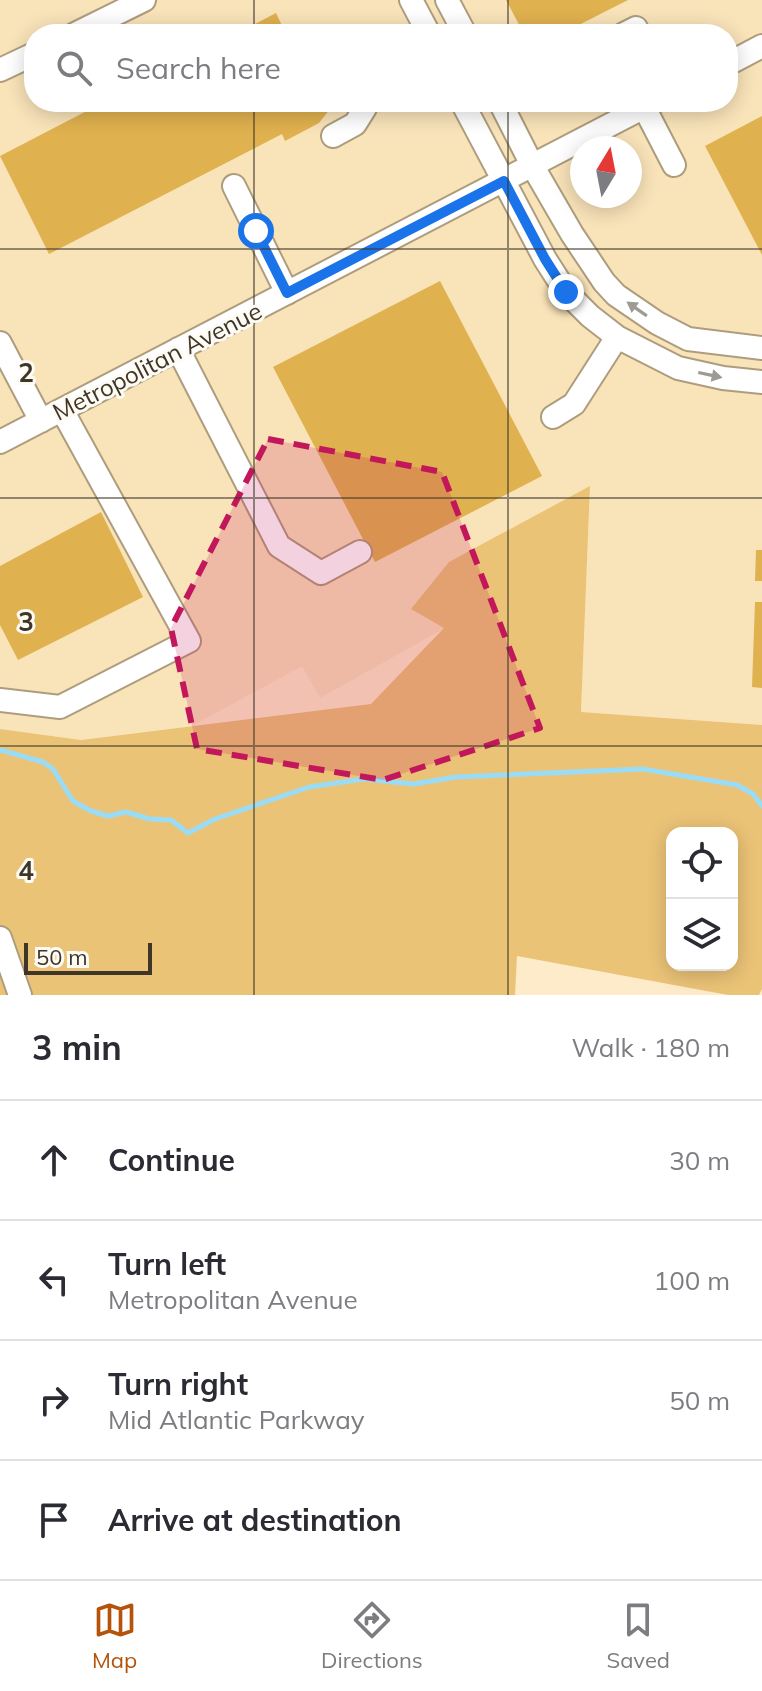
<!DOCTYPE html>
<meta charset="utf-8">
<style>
body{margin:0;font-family:Mulish,sans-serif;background:#f7f7f7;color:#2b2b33}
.controls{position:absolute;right:24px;bottom:24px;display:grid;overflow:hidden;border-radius:16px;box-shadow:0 4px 20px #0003}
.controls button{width:72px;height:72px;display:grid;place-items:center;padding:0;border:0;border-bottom:2px solid #e1e1e2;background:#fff;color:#2b2b33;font:40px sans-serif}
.compass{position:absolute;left:570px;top:136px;width:72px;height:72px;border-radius:50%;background:#fff;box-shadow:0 4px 20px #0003;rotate:10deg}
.scale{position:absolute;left:24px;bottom:20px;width:128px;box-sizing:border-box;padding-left:8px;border:4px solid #3e3729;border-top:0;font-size:22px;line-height:28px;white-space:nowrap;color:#3e3729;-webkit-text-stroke:6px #fefbf4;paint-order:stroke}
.stop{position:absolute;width:24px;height:24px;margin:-18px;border:6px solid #1a73e8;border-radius:50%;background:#fff}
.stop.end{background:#1a73e8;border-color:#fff;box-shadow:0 2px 8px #0008}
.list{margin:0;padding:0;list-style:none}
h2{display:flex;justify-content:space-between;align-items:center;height:104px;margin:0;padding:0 32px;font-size:34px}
h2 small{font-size:26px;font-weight:400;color:#7c7c81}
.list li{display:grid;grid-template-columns:52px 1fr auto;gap:24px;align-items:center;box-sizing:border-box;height:120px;padding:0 32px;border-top:2px solid #e1e1e2}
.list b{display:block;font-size:30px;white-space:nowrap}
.list p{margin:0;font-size:26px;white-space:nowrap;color:#7c7c81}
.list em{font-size:26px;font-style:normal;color:#7c7c81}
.icon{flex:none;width:44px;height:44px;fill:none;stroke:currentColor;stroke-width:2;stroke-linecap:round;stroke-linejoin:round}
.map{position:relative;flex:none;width:762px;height:995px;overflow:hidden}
.search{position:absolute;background:#fff;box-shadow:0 4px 20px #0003;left:24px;right:24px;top:24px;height:88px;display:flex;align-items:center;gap:20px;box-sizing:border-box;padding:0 28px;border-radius:32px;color:#7c7c81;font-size:30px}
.sheet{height:584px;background:#fff}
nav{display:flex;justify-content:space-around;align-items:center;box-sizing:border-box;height:112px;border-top:2px solid #e1e1e2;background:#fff;font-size:22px;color:#7c7c81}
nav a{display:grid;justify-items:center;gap:4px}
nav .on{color:#b45309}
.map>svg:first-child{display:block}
.built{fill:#f9e3b9;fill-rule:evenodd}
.green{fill:#ebc377;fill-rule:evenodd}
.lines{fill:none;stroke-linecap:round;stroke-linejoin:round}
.stream{stroke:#9adcf6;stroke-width:5}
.building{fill:#e0b14f}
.minor-casing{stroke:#ae9d7d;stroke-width:26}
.minor{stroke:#fff;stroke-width:22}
.oneway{fill:#9e9b94}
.route{stroke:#1a73e8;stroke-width:10}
.marked{fill:#c2185b;fill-opacity:0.2;stroke:#c2185b;stroke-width:6;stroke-dasharray:16 10;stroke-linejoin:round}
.grid{fill:none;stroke:#3e3729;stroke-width:2;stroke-opacity:0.55}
.labels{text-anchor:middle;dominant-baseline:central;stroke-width:6;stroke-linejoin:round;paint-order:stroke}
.street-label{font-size:24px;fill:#3e3729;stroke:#fefbf4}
.grid-label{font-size:26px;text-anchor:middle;font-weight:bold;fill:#3e3729;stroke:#fefbf4;stroke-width:6;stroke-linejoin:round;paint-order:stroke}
</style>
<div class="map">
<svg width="762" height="995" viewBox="0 0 762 995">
<rect width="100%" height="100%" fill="#feebc9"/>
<path class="built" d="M0 0H762V725L581 712 590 487 445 628 320 698 302 666 192 726 81 740 0 729ZM34 34H728V102H34ZM582 148H630V196H582Z"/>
<path class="green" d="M590 486 581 712 762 725V989L759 995H728L517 956 515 995H0V729L81 740 371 704 444 628 411 609 449 562ZM672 833H732V965H672Z"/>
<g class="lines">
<path class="stream" d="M0 750 43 762 53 769 73 801 91 811 108 816 126 812 150 819 171 820 188 833 215 819 309 787 364 779 414 784 456 777 643 769 737 785 753 794 762 806"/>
</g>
<path class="building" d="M506 0H628L561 34H524Z
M276 13 286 34H236Z
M104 102H326L330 109 319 123 285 141 282 134 49 254 0 156Z
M762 116V255L705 146Z
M440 281 542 476 375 562 273 367Z
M101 512 143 597 18 660 0 625V566Z
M756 550H762V581H755Z
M755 602H762V688L752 687Z"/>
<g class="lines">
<defs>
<path id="minor" d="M411 0 429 34
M447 0 465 34
M75 34 144 0
M624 34 636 28 639 34
M728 64 762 46
M0 70 34 54
M462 102 545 259 566 292 590 316 617 337 678 368 723 378 762 382
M500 102 532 165 572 234 604 282 616 295 657 323 688 339 762 348
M644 107 674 165
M333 136 355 124 365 108 363 102
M234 186 287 293
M0 343 41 421
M178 349 279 546 321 573 360 552
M553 417 574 404 617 337
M0 442 654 102
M0 700 60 707 189 641 62 410
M0 938 20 995"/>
</defs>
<use href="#minor" class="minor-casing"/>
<use href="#minor" class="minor"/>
</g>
<defs><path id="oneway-solid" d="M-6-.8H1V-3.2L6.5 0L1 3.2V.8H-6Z" transform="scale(2)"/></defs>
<g class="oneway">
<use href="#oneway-solid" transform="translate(637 309) rotate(-145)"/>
<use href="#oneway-solid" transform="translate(710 375) rotate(12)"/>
</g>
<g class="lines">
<path class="route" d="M256 231 287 293 504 181 545 259 566 292"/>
</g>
<path class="marked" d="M268 439 442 472 540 728 383 780 197 749 171 628Z"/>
<path class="grid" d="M254 0V34M508 0V34M254 102V995M508 102V995M0 249H762M0 498H762M0 746H762"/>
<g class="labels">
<g class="street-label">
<text transform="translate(157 361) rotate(-27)">Metropolitan Avenue</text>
</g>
</g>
<g class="grid-label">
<text x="26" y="382">2</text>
<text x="26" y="631">3</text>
<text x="26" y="880">4</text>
</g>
</svg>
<div class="controls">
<button><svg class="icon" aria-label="locate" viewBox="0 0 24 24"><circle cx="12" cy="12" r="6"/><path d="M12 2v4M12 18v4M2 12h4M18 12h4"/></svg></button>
<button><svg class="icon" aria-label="layers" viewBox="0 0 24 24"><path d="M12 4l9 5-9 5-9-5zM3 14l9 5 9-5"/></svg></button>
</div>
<svg class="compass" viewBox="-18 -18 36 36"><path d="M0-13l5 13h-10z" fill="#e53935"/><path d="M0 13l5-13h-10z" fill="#7c7c81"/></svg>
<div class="scale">50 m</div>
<div class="stop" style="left:256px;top:231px"></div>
<div class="stop end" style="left:566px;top:292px"></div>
<div class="search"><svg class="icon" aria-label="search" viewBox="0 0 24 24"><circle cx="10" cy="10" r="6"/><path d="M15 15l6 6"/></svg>Search here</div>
</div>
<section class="sheet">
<h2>3 min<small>Walk · 180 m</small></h2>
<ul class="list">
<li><svg class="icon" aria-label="ahead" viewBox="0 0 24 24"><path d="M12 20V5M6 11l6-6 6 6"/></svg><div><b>Continue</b></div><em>30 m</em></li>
<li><svg class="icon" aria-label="left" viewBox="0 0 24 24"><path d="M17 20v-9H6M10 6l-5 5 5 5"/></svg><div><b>Turn left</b><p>Metropolitan Avenue</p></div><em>100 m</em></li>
<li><svg class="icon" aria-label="right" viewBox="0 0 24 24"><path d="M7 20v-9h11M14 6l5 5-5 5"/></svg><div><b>Turn right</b><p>Mid Atlantic Parkway</p></div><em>50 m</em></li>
<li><svg class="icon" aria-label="arrive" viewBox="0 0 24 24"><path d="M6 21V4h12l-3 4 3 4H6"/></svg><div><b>Arrive at destination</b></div></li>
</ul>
</section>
<nav>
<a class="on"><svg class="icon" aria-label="map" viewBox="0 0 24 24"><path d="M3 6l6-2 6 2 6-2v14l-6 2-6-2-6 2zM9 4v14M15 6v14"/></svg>Map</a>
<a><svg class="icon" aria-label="directions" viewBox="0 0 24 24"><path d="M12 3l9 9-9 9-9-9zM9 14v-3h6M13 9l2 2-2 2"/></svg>Directions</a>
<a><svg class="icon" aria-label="saved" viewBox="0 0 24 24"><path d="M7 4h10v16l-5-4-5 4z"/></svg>Saved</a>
</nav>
